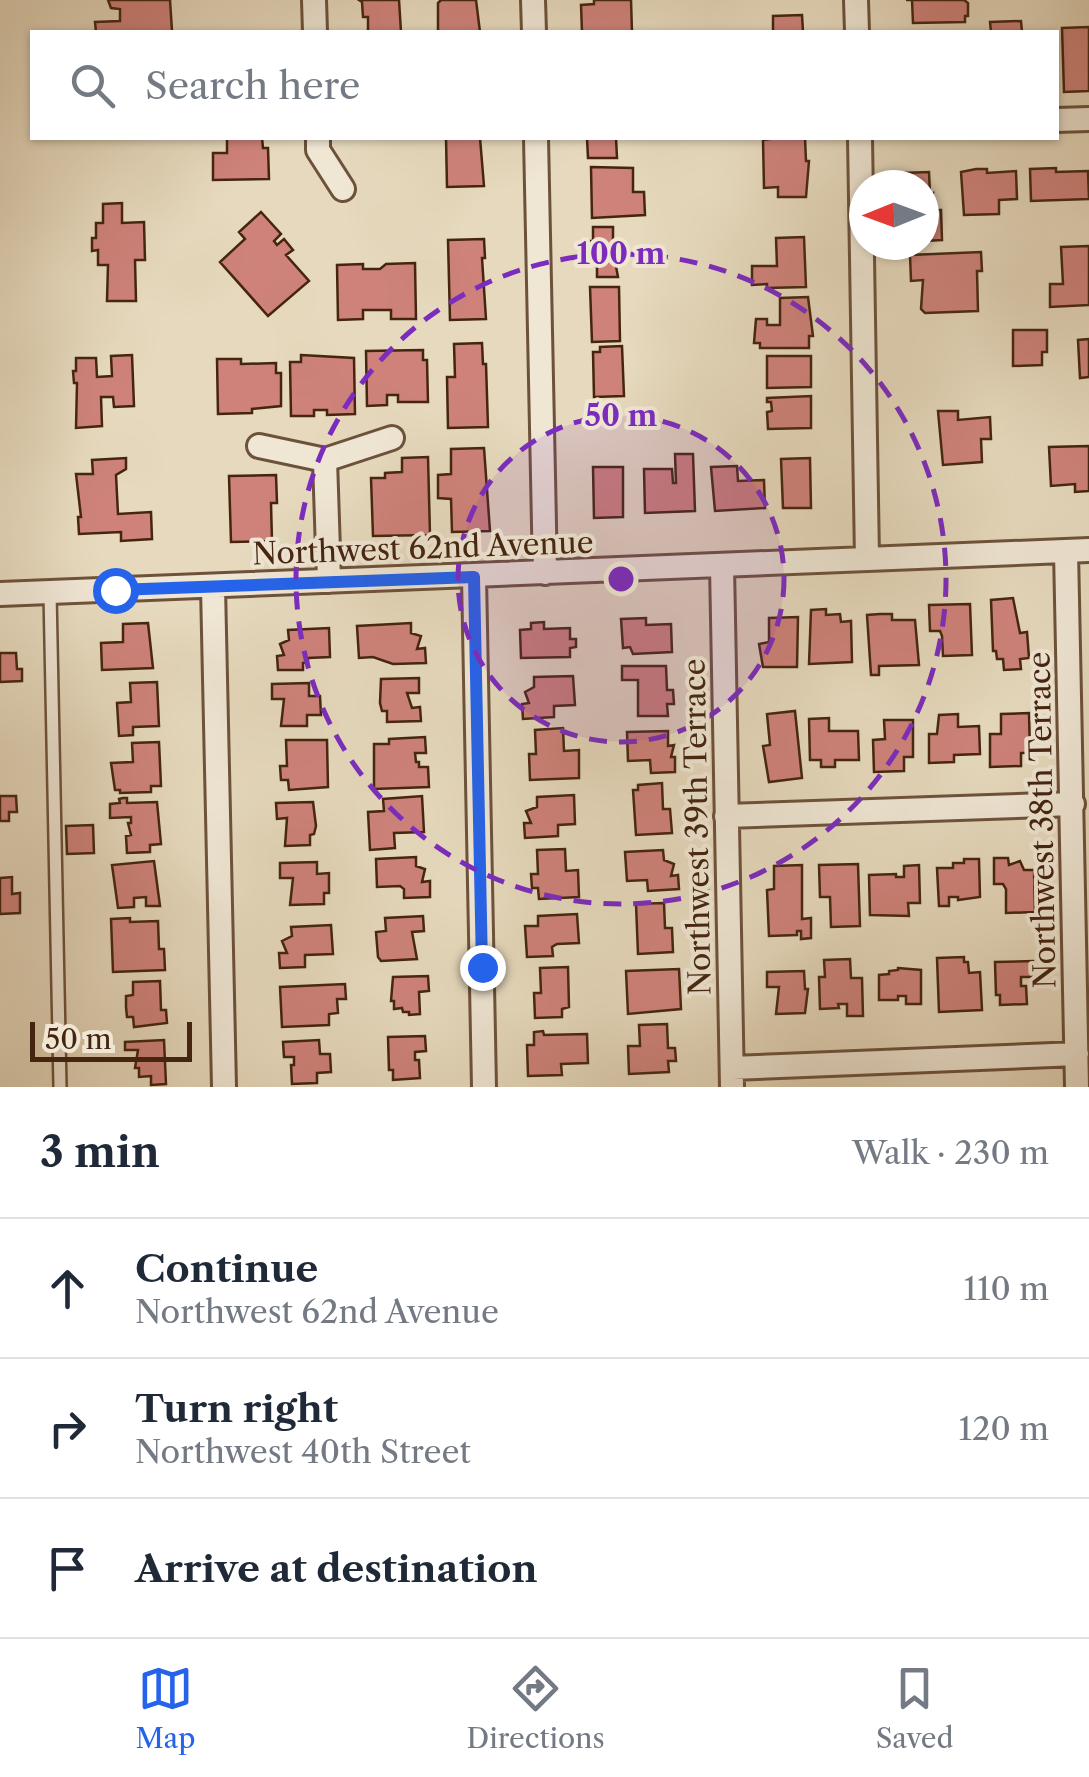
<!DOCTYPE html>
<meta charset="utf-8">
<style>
body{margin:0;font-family:"Libre Caslon Text",serif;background:#f6f6f7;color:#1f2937}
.compass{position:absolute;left:849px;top:170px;width:90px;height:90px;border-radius:50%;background:#fff;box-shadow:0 2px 8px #0004;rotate:269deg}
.scale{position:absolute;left:30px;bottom:25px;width:162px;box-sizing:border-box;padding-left:10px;border:5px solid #452510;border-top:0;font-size:28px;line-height:35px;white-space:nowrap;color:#452510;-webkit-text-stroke:8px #efe6d4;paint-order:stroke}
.stop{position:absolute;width:30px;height:30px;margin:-22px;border:8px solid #2563eb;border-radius:50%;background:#fff}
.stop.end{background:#2563eb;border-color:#fff;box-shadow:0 2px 10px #0008}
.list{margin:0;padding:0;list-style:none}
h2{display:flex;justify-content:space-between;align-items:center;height:130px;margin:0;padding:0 40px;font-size:42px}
h2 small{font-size:32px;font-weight:400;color:#747a83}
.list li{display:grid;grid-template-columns:65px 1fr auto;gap:30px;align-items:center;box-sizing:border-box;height:140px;padding:0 40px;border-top:2px solid #e0e1e3}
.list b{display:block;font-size:38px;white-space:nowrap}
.list p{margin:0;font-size:32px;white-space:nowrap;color:#747a83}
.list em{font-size:32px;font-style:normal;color:#747a83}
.icon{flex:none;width:55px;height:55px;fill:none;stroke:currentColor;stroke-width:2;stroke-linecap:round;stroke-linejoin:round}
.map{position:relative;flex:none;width:1089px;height:1087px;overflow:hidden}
.search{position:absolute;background:#fff;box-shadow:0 2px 8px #0004;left:30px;right:30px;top:30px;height:110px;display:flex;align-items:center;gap:25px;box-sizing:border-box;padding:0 35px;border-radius:0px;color:#747a83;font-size:38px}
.sheet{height:550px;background:#fff}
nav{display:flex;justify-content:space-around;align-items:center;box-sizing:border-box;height:140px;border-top:2px solid #e0e1e3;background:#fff;font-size:28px;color:#747a83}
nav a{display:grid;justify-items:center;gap:5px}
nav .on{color:#2563eb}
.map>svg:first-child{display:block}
.building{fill:#ce827a;stroke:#452510;stroke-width:2.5}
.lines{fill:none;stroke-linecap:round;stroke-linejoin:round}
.lane-casing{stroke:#6d523b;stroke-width:16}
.street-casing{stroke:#6d523b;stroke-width:28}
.lane{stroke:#efe6d4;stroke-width:11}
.street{stroke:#efe6d4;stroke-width:22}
.route{stroke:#2563eb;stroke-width:12}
.ring{fill:none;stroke:#7b2cbf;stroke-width:5;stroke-dasharray:18 12}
.labels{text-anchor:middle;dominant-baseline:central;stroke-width:8;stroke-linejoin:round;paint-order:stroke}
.street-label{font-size:30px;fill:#452510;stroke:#efe6d4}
.centre{fill:#7b2cbf;stroke:#efe6d4;stroke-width:5}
.ring-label{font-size:30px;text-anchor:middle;font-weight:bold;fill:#7b2cbf;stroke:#efe6d4;stroke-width:8;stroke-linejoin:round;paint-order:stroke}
</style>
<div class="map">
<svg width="1089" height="1087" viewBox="0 0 1089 1087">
<rect width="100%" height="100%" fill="#e6d9bd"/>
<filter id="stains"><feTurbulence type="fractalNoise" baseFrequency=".002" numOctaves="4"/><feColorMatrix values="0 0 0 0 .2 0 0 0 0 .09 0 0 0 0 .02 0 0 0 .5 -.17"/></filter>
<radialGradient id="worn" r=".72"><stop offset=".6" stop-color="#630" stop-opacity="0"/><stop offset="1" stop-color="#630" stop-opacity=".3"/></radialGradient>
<path class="building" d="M108 0H170L172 31 96 32 95 22 120 21V9L111 8Z
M359 0H399L401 32H368V17H363L362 2Z
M441 0H476L480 32H438V3Z
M594 0H631L632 32H582L581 5 594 4Z
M906 0H964L968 3V16H965V22L913 23 912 0Z
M802 15 803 32H773V16Z
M1021 21 1022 32H991L990 22Z
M1089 27V91L1064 92 1062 28Z
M227 138H262L263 148H268L269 179 213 180V153H227Z
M446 138H480L484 186 447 187Z
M587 138H616L617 158H588Z
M776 138H805L806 161H809L806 197H778V187L764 188 763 140Z
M591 167 633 168V192H644L645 215 592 218Z
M1056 168V172L1088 171 1089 199 1031 201 1030 169Z
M976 169H987V173L1016 171 1017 199 999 200V214L964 215 961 172Z
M929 172 930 194 933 193 930 210H941L942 240 924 241V185H902V173Z
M122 203V223L144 222 145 260H135L136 301H107L108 265H98V250L92 251V238H96V223H103V204Z
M261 212 281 234 274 241 277 245 284 239 293 250 286 255 309 281 268 316 220 262 245 239 239 232Z
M593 227H613V241H619V261H615L618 277H597V250H589V241H593Z
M804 237 806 287 767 288V284L752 285V266H777L776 238Z
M484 239 485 258H482L486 319 450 320 448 240Z
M1089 246V305L1050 307V284H1063L1061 247Z
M981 252 982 271H977L978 311 925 313 921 309 923 280 911 281 910 255Z
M415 263 416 319H391V310H363V319L338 320 337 265 363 264V269H380L386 264Z
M590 287H619L620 341 592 342Z
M808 297 813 336H809V348H760V343H754L756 319H767V325H780V298Z
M1013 330H1047V352H1042V365L1013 366Z
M1089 339V377L1080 378 1078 340Z
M482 343 483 364H486L488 427 448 428 447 377H455L454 344Z
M622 346 624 396 594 397 593 352H600V347Z
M423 350V360H427L428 402H398V395H387V405L367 406 366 351Z
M132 355 134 406 114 407 113 397H101L102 426 76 428 77 383H74L73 371H76V358H96L97 377 112 376 111 356Z
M301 355 354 358 355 414 327 415V410H314V416H291L290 362H301Z
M767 356H811V387L767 388Z
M217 359H241V364L276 363V373H281V406L252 409V413L218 414Z
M811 396V428L768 429 767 412 772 411 771 402H767V398Z
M938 411H958V420L990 417 991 439H981L982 462 943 465Z
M1089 446V491L1075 492V484L1051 486 1049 447Z
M484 448 490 531 452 532 451 499 438 498V475L451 474V449Z
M675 454H693L695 511 645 513 644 469H672L673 483H676Z
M428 457 430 535 373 536 371 478H385V473L402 472V458Z
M126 458V469L116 475 118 514 151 512 152 539 121 541V532L79 534 78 517H81L76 474H93L92 460Z
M810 458 811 508H783L781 459Z
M737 466 738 481 764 480 765 508 715 511 711 467Z
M593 467H623V517L594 518Z
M276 475 277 503H271L272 541 231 542 229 476Z
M1013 598 1020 633 1027 632 1029 658 1020 659 1021 669 1004 670 1003 659H997L996 651H993L991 600Z
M970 604 972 655 943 656 942 636 940 631H930L929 605Z
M826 609V615L840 614 841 622 851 621 852 662 809 664 811 610Z
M880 614H892V620H915L919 665 879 666V675H871L867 615Z
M798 617 797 667H763L759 644 769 642V618Z
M646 618V625L671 624 672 652 633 654 630 647 623 648 621 619Z
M544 622V629L570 628V639H576V647L570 648V657L521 658 520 630 531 629V623Z
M148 623 153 668 102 670 101 643 123 642V624Z
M411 623V633L421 636 417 649 425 648 426 663 393 664 373 657 359 658 357 626Z
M329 628 330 657 308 658V662L303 663V670H278L277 656 284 655 280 644 289 640 288 630Z
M0 653H16L17 669H22V681L0 682Z
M622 666H666L667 690H673L674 704H667L668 716H638V680H622Z
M573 676 575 705 554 706V717L523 719 522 704 529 703 525 692 534 687V677Z
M419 678V693H407L412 708 420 707 421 721 387 722V711H382L380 703 381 679Z
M157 682 159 726 133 727V735L119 736 117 703 131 702 130 683Z
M309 683V696H320L321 715H307V726H281L284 699H272V684Z
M795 711 802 778 769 782 763 746 770 745 767 714Z
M1029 713 1030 753H1021V766L990 767V734H1001V714Z
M958 714V727L979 726 980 754 954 755V762L929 763V734H937L939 715Z
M829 718V731H858L859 760H835V767H821V760H810L809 719Z
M884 720H913V757H904V771L874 772 873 740 885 739Z
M563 728 564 751 579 750V778L530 780 529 754H536L535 730Z
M668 731V746L674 745 671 757H675V772L651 773 650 760 628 761 627 732Z
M425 737 426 753H415L416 762H419V767H428L429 787 374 789V744H389V739Z
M286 740H327L328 787 289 790 288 780H281L280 766H287Z
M159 742 161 786H151V792L120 793V790H115L111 763 133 762 132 743Z
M662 783 663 809H670L672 833 636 835 633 790H638V785Z
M574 795 575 824 558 825V836L525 838 524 823H531L526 811 537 807V797Z
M0 796H16L17 812H9V821H0Z
M422 796 424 832 394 833 395 848 370 850 368 812 384 811 383 799Z
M123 798H127V803L157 802 161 844 150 845V852L127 853 126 836 131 835 128 823H131V817L110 818V804L120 803 119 799Z
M313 802 316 826 314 834 310 835V845L285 846 287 818 277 819 276 803Z
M93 825 94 853 67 854 66 826Z
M565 849 566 871 578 870 579 897 539 899 538 888H532L531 874H538L537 850Z
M663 850 664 860 674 864 671 876 678 875 679 889 648 891 647 880 627 881 625 852Z
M416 857V866L425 869 422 882 430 881V897L404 898V889L400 886 377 887 376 859Z
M994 858H1008L1009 865 1020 861 1024 870H1034L1035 912 1006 913V889L1003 884H994Z
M964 859H979L980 897 958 900V897H949V906H939L937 868H953V863H964Z
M154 861 160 906H146V897L134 898V907L118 908 112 865Z
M317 862V874L329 873V893H324V904L290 905 293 878H280V863Z
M858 864 860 926 831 927 830 897H820L819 865Z
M802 865V919L811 918V938L801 939V931H797V935L769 936 767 890 774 889V866Z
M919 865 920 903H908L909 916 870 915 869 875 896 874V877H904V866Z
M12 877V894L20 893V913L0 914V878Z
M664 903 665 928H672L673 952 638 954 636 904Z
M577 914 579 943 557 944 552 947 553 956 527 957 525 926H538V916Z
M423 916 424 931 412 932 417 959 381 961 378 957 376 932 386 931 385 918Z
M130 918V922L158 921 159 949H164L165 970 113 972 111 919Z
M331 925 333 954 305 955V967L280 968 279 953H287L282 941 292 936 291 927Z
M964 957V962H968L969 973 980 972 982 1010 939 1012 937 958Z
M850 959 851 978H862L863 1016H847V1004H838L839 1008 820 1009 819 977H825L824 960Z
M1033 961 1034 977H1021V986H1026L1027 1004 1000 1005V995H996L995 962Z
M568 967 569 1007 562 1009V1017L535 1018 534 993H541L540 968Z
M898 968 921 970V1004H906V996H898V1000H879V975L889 974V971L898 970Z
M679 969 681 1009 628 1014 626 971Z
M804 971 805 989H808L805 1013 776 1014 779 987H767V972Z
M428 976 429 991 419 992 420 1014 409 1015V1012H403L402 1008 394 1009V1001H391L393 977Z
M160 981 161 1010H166L167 1023 134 1027 133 1017H127L126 1007V996L133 995V982Z
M345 984 346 999H337L338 1013 329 1014V1025L282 1027 280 987Z
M667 1024 668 1048H675L676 1061H668L669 1072 629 1074 628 1046H640L639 1025Z
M543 1031 544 1035 587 1034 588 1063 561 1064 562 1075 528 1076 527 1045H534V1032Z
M425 1036 426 1051 415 1052V1060H419L420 1078 393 1080V1070H389L388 1037Z
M164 1040 166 1084 151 1085V1076L139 1077V1068H135L138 1050H125V1042Z
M319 1040 320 1054H330L331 1072 317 1073V1083L292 1084 291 1065H294V1057H284L283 1042Z"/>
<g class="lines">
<defs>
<path id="lane" d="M50 593 60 1087"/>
<path id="street" d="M314 0 315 32
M533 0 534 32
M856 0 857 32
M1056 120 1089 119
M318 138V150L343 189
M536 138 545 573
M860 138 867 559
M259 446 325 460 392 438
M325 460 329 581
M1066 551 1077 1087
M722 566 732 1087
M474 577 484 1087
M213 587 224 1087
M0 594 1089 550
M726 816 1073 804
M732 1068 1077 1054"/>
</defs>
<use href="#lane" class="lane-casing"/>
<use href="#street" class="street-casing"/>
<use href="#lane" class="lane"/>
<use href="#street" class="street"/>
</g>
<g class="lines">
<path class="route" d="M115 590 474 577 482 967"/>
</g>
<circle cx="621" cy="579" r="163" fill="#7b2cbf" fill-opacity=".12"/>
<g class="ring">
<circle cx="621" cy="579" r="163"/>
<circle cx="621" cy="579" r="325"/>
</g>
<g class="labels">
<g class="street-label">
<text transform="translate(423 548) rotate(-2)">Northwest 62nd Avenue</text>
<text transform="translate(1042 820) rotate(-91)">Northwest 38th Terrace</text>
<text transform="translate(697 827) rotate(-91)">Northwest 39th Terrace</text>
</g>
</g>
<circle cx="621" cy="579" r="15" class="centre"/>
<g class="ring-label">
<text x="621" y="264">100 m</text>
<text x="621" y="426">50 m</text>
</g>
<rect width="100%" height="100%" filter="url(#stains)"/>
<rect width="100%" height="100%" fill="url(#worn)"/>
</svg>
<svg class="compass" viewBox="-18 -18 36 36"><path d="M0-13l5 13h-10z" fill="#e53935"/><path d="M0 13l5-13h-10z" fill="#747a83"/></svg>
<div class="scale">50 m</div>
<div class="stop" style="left:115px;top:590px"></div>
<div class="stop end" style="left:482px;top:967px"></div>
<div class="search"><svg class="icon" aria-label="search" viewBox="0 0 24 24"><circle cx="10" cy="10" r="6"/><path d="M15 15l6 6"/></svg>Search here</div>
</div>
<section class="sheet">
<h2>3 min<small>Walk · 230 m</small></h2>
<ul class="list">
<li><svg class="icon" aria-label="ahead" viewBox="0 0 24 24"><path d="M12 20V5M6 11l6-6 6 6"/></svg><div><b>Continue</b><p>Northwest 62nd Avenue</p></div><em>110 m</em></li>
<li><svg class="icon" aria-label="right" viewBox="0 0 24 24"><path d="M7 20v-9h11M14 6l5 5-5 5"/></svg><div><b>Turn right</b><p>Northwest 40th Street</p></div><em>120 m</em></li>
<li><svg class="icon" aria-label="arrive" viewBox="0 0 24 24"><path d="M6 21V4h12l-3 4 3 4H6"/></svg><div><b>Arrive at destination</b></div></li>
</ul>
</section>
<nav>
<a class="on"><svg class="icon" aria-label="map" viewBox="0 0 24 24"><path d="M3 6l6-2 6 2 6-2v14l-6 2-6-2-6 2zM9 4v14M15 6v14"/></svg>Map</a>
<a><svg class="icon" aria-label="directions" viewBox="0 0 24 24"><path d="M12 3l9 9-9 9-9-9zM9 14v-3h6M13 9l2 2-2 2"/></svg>Directions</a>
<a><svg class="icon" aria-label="saved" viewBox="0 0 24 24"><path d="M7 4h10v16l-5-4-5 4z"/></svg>Saved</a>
</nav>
